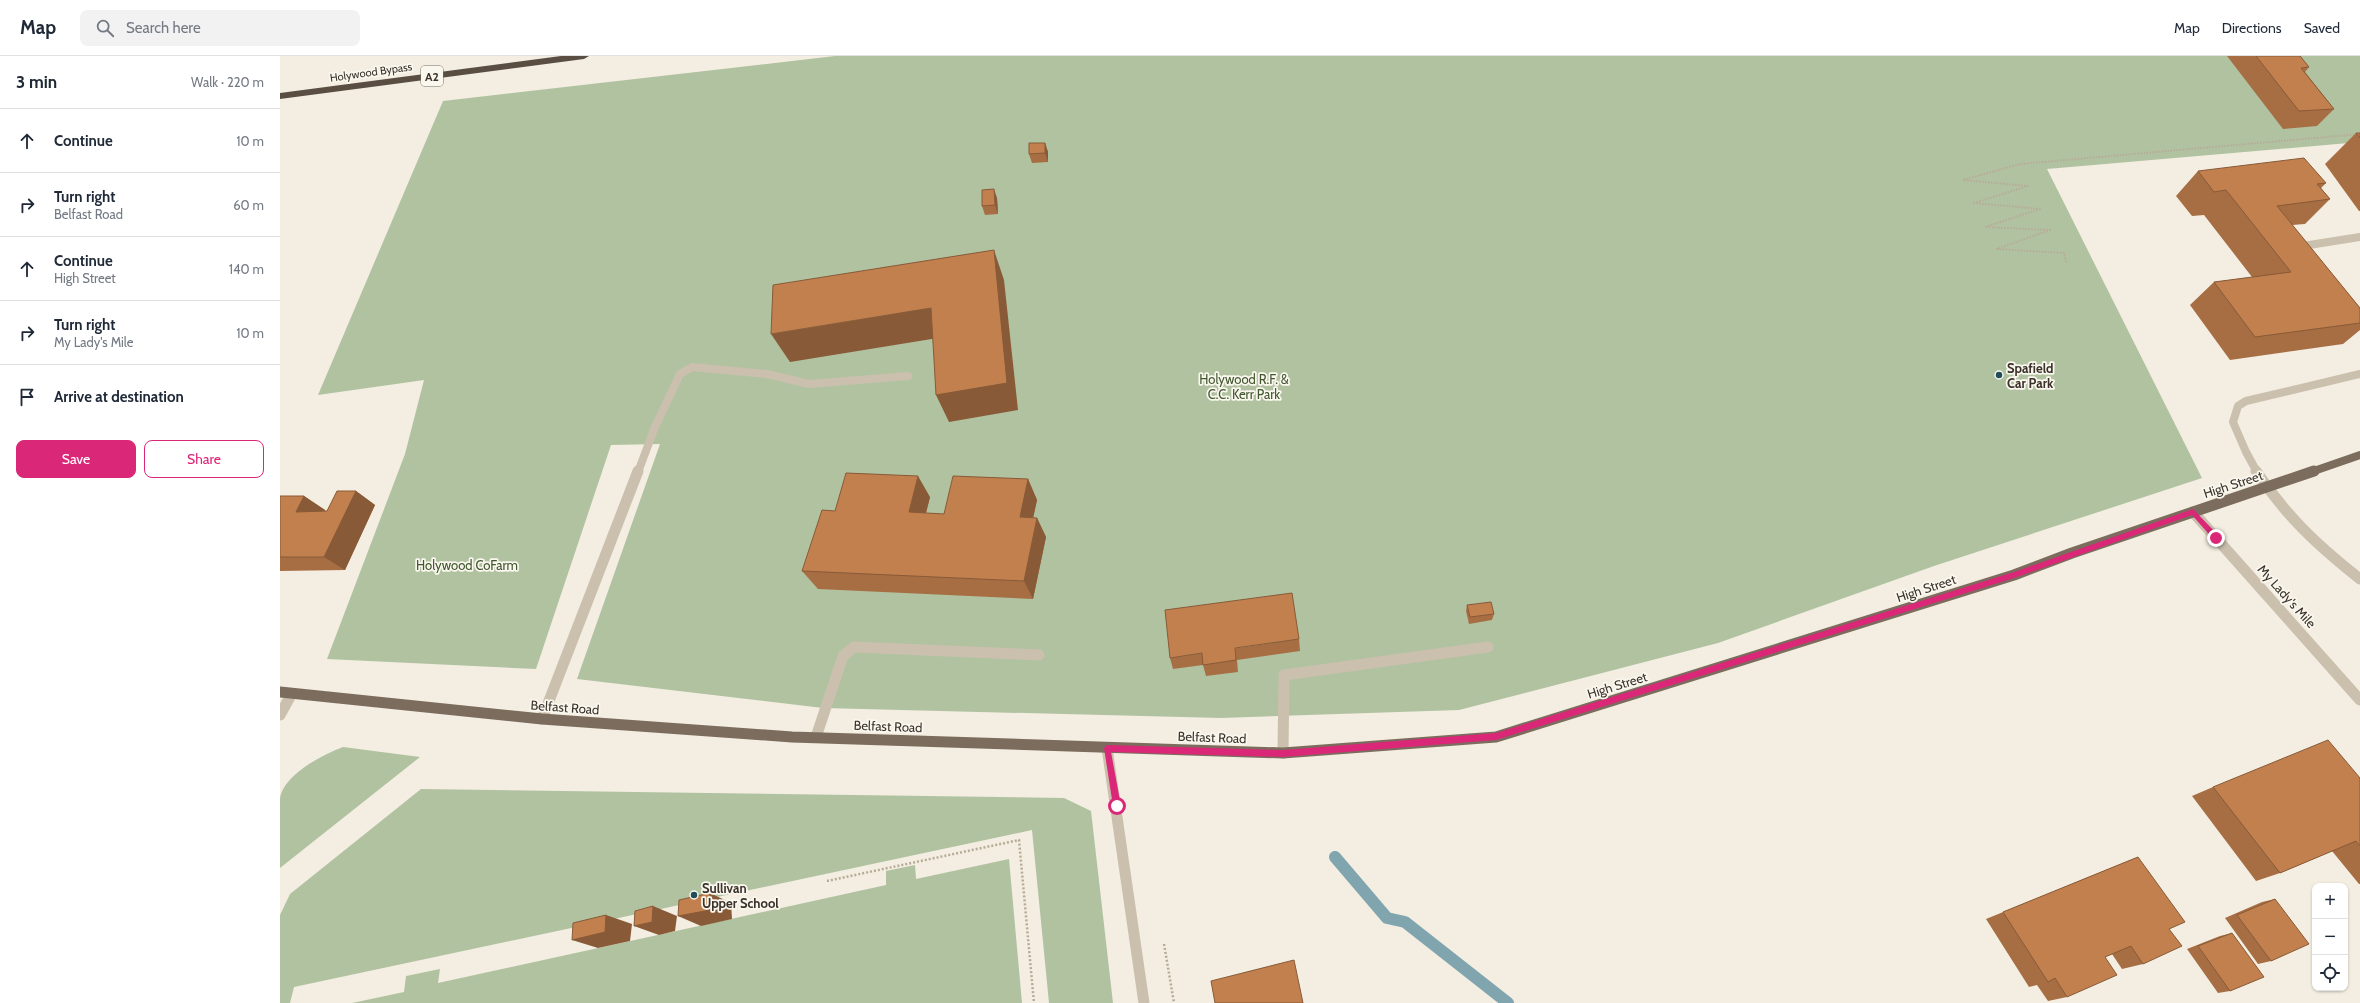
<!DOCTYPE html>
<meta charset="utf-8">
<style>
body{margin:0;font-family:Cabin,sans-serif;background:#f2f2f3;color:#1f2937}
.controls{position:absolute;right:12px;bottom:12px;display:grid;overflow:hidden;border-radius:8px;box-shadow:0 1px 3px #0004}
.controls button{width:36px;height:36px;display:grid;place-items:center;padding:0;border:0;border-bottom:1px solid #e0e1e3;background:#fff;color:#1f2937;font:20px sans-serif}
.stop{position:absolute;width:12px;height:12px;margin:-9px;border:3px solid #db2777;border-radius:50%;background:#fff}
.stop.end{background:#db2777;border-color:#fff;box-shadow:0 1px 4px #0008}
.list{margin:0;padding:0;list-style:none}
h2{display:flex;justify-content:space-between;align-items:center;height:52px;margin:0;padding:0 16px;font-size:17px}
h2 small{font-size:13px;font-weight:400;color:#747a83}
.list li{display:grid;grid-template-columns:26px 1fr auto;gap:12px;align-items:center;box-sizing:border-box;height:64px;padding:0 16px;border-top:1px solid #e0e1e3}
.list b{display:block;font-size:15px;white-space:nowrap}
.list p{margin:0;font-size:13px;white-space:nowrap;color:#747a83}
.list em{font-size:13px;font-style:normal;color:#747a83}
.actions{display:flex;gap:8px;padding:12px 16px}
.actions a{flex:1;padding:9px 0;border:1px solid #db2777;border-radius:8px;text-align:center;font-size:14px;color:#db2777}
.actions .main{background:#db2777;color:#fff}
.icon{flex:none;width:22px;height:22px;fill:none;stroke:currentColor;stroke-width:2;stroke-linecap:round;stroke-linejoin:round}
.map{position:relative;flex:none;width:2080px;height:947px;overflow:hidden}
header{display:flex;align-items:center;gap:24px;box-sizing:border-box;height:56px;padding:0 20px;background:#fff;border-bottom:1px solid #e0e1e3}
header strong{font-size:19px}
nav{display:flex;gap:22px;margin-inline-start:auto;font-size:14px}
.search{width:280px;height:36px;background:#f2f2f3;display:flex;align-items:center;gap:10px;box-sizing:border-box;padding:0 14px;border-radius:8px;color:#747a83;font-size:15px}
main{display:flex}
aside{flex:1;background:#fff}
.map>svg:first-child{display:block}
.green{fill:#b1c2a1}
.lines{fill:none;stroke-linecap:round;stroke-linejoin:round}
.stream{stroke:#80a5af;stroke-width:12}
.path-far1{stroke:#b7ab97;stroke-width:2;stroke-dasharray:1.5 1.5;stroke-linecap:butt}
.path{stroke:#b7ab97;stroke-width:2.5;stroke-dasharray:2 2;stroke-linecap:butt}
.minor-far1{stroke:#cbc0ad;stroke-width:8}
.minor{stroke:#cbc0ad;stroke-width:11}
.major-far1{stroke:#7b6c5d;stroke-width:8}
.major{stroke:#7b6c5d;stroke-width:11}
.highway{fill:#5a4e43;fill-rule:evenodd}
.wall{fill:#a76e44}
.shaded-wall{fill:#885a37}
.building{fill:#c2804f;stroke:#885a37}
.route{fill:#db2777}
.poi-dot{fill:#214c5a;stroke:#faf7ee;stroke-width:1.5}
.labels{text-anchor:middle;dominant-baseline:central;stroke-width:3.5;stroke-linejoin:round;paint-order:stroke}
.far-street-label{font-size:11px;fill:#3a322b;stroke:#faf7ee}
.shield{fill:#faf7ee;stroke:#746d66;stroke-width:1}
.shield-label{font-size:12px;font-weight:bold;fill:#3a322b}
.poi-label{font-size:13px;font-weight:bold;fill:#3a322b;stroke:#faf7ee;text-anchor:start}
.park-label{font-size:13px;fill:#41572f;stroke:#faf7ee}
.street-label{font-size:13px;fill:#3a322b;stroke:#faf7ee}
</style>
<header>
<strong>Map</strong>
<div class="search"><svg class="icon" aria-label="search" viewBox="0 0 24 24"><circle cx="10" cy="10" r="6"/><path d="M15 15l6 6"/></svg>Search here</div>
<nav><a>Map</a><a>Directions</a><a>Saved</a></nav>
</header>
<main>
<aside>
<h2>3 min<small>Walk · 220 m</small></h2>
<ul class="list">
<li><svg class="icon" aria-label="ahead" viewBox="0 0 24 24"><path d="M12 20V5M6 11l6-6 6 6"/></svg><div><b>Continue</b></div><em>10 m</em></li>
<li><svg class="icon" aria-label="right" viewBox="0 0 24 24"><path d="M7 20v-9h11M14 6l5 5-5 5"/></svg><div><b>Turn right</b><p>Belfast Road</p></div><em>60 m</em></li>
<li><svg class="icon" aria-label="ahead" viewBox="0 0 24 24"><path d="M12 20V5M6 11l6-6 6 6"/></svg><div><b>Continue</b><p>High Street</p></div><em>140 m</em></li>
<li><svg class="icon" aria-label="right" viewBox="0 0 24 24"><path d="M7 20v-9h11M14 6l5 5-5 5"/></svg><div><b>Turn right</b><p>My Lady's Mile</p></div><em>10 m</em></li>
<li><svg class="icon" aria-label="arrive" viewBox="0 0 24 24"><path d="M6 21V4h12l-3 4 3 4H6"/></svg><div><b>Arrive at destination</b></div></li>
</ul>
<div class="actions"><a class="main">Save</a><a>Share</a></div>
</aside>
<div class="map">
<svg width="2080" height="947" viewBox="0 0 2080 947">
<rect width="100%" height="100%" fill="#f3eee1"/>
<path class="green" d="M555 0H2080V86L1767 113 1922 422 1654 510 1438 587 1179 654 941 662 543 652 297 623 380 388 331 389 256 613 47 603 125 398 144 324 38 339 163 45Z
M63 691 140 701 0 812C0 790 0 765 0 743 3 719 42 699 63 691Z
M141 733 784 742 811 755 833 947H769L752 774 14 931 10 947H0V859L10 838Z
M729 803 742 947H72L124 936 126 920 160 913 158 927 606 829V815L635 809 636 823Z"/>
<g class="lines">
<path class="stream" d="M1055 801 1107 862 1125 866 1228 947"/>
<path class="path-far1" d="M1786 206 1784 197 1717 193 1770 174 1705 171 1760 153 1694 147 1748 130 1683 124 1740 108 2080 78"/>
<path class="path" d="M547 825 739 784 754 947
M884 888 894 947"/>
<path class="minor-far1" d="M2028 196 2023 190 2080 181
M358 416 375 371 400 318 412 311 487 318 529 328 628 320
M1977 416 1966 396 1953 366 1958 350 1966 345 2080 318"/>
<path class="minor" d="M1976 415C2007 461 2037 489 2080 523
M1913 456 2080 644
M0 659 11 639
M262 663 358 415
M536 681 563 600 574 591 759 599
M827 692 864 947
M1003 697 1004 619 1208 591"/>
<path class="major-far1" d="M2031 416 2080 399"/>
<path class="major" d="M0 636 262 663 512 681 1003 697 1216 681 1734 519 1792 497 2034 415"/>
<path class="highway" d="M281 0H309L304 3 0 43V37Z"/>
</g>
<path class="wall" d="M1947 0H2020L2029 11 2025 16 2054 53 2037 70 2003 73Z
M2076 77H2080V155H2079L2045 108Z
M765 87 768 96V106L752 107 749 98Z
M1918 115 2046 127 2041 132 2050 143 2025 168 2012 169 2080 252V274L2063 288 1950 304 1910 249 1934 226 1972 221 1924 159 1912 160 1896 140Z
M717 142 718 158 705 159 702 150Z
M748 423 757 444 753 462H757L766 481 753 543 538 533 522 515 555 455 650 441 646 457 664 458Z
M76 435 95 449 65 514 0 515V440H24L45 454V455H47Z
M1187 549 1214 558 1212 564 1189 568 1186 555Z
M1019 583 1020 595 957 604 958 616 926 620 923 609 893 613 890 602Z
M2080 722V828H2079L2052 795 2000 817 1976 825 1912 740 1933 731Z
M1858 801 1889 873 1863 908 1842 913 1832 898 1825 901 1787 941 1768 945 1757 929 1749 931 1706 863Z
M1995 843 1991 905 1978 908 1945 862 1982 846Z
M1952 877 1950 935 1938 937 1907 893 1940 880Z"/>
<path class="shaded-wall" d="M765 87 768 96V106L765 97Z
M714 133 717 142 718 158 715 149Z
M714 194 724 224 738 354 669 366 656 339Z
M651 252 664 281 510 306 491 278Z
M638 420 650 441 641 476 629 456Z
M748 423 757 444 749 481 740 461Z
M76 435 95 449 65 514 44 501Z
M24 440 45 454 37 470 16 456Z
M757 462 766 481 753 543 744 525Z
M430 837 451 847 452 863 421 870 398 860Z
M373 850 397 860 395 875 379 879 354 870Z
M326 859 352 868 350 885 318 892 292 884Z"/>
<path class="building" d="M1976 0H2020L2029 11 2021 12 2054 53 2019 55Z
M2076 77H2080V82Z
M749 87H765V97L749 98Z
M2024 102 2046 127 2037 128 2050 143 1997 150 2080 252V267L1975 281 1934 226 2011 216 1946 134 1934 136 1918 115Z
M714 133 715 149 702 150V134Z
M714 194 727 327 656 339 651 252 491 278 493 229Z
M566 417 638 420 629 456 664 458 673 420 748 423 740 461 757 462 744 525 522 515 542 454 555 455Z
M57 435H76L44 501H0V440H24L16 456 47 455Z
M1012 537 1019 583 955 592 956 604 923 609 922 597 890 602 885 554Z
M1211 546 1214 558 1190 561 1187 549Z
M2048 684 2080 722V790L2076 785 2000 817 1933 731Z
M1858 801 1905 866 1889 873 1902 890 1863 908 1851 890 1825 901 1837 919 1787 941 1775 922 1768 926 1723 856Z
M430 837V854L398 860 399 844Z
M1995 843 2029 888 1991 905 1957 859Z
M373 850 372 866 354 870 355 855Z
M326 859 325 876 292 884 293 867Z
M1952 877 1984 921 1950 935 1918 890Z
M1014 904 1023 947H935L931 925Z"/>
<path class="route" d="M1913 453 1939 480V484H1934L1912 459 1734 522 1216 684 1003 701 831 696 841 750 837 754 833 750 824 692 827 689 1003 694 1216 677 1734 516Z"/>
<g class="poi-dot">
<circle cx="1719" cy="319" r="4"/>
<circle cx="414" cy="839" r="4"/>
</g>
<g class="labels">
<g class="far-street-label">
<text transform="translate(91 16) rotate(-8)">Holywood Bypass</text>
</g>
<rect class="shield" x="141" y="10" width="22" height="20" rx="3"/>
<g class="shield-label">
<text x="152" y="20">A2</text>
</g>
<g class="poi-label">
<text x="1727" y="312">Spafield<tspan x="1727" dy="15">Car Park</tspan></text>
<text x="422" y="832">Sullivan<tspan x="422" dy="15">Upper School</tspan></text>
</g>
<g class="park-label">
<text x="964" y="323">Holywood R.F. &amp;<tspan x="964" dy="15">C.C. Kerr Park</tspan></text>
<text x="187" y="509">Holywood CoFarm</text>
</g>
<g class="street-label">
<text transform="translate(1953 428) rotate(-18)">High Street</text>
<text transform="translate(1646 532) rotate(-18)">High Street</text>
<text transform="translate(2007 540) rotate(48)">My Lady's Mile</text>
<text transform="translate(1337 629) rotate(-17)">High Street</text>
<text transform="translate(285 651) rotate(4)">Belfast Road</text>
<text transform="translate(608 670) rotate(2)">Belfast Road</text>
<text transform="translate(932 681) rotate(2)">Belfast Road</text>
</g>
</g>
</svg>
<div class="controls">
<button>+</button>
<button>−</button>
<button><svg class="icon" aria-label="locate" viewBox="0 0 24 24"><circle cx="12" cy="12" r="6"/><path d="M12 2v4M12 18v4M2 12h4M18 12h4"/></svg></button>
</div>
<div class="stop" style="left:837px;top:750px"></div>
<div class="stop end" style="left:1936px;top:482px"></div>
</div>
</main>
